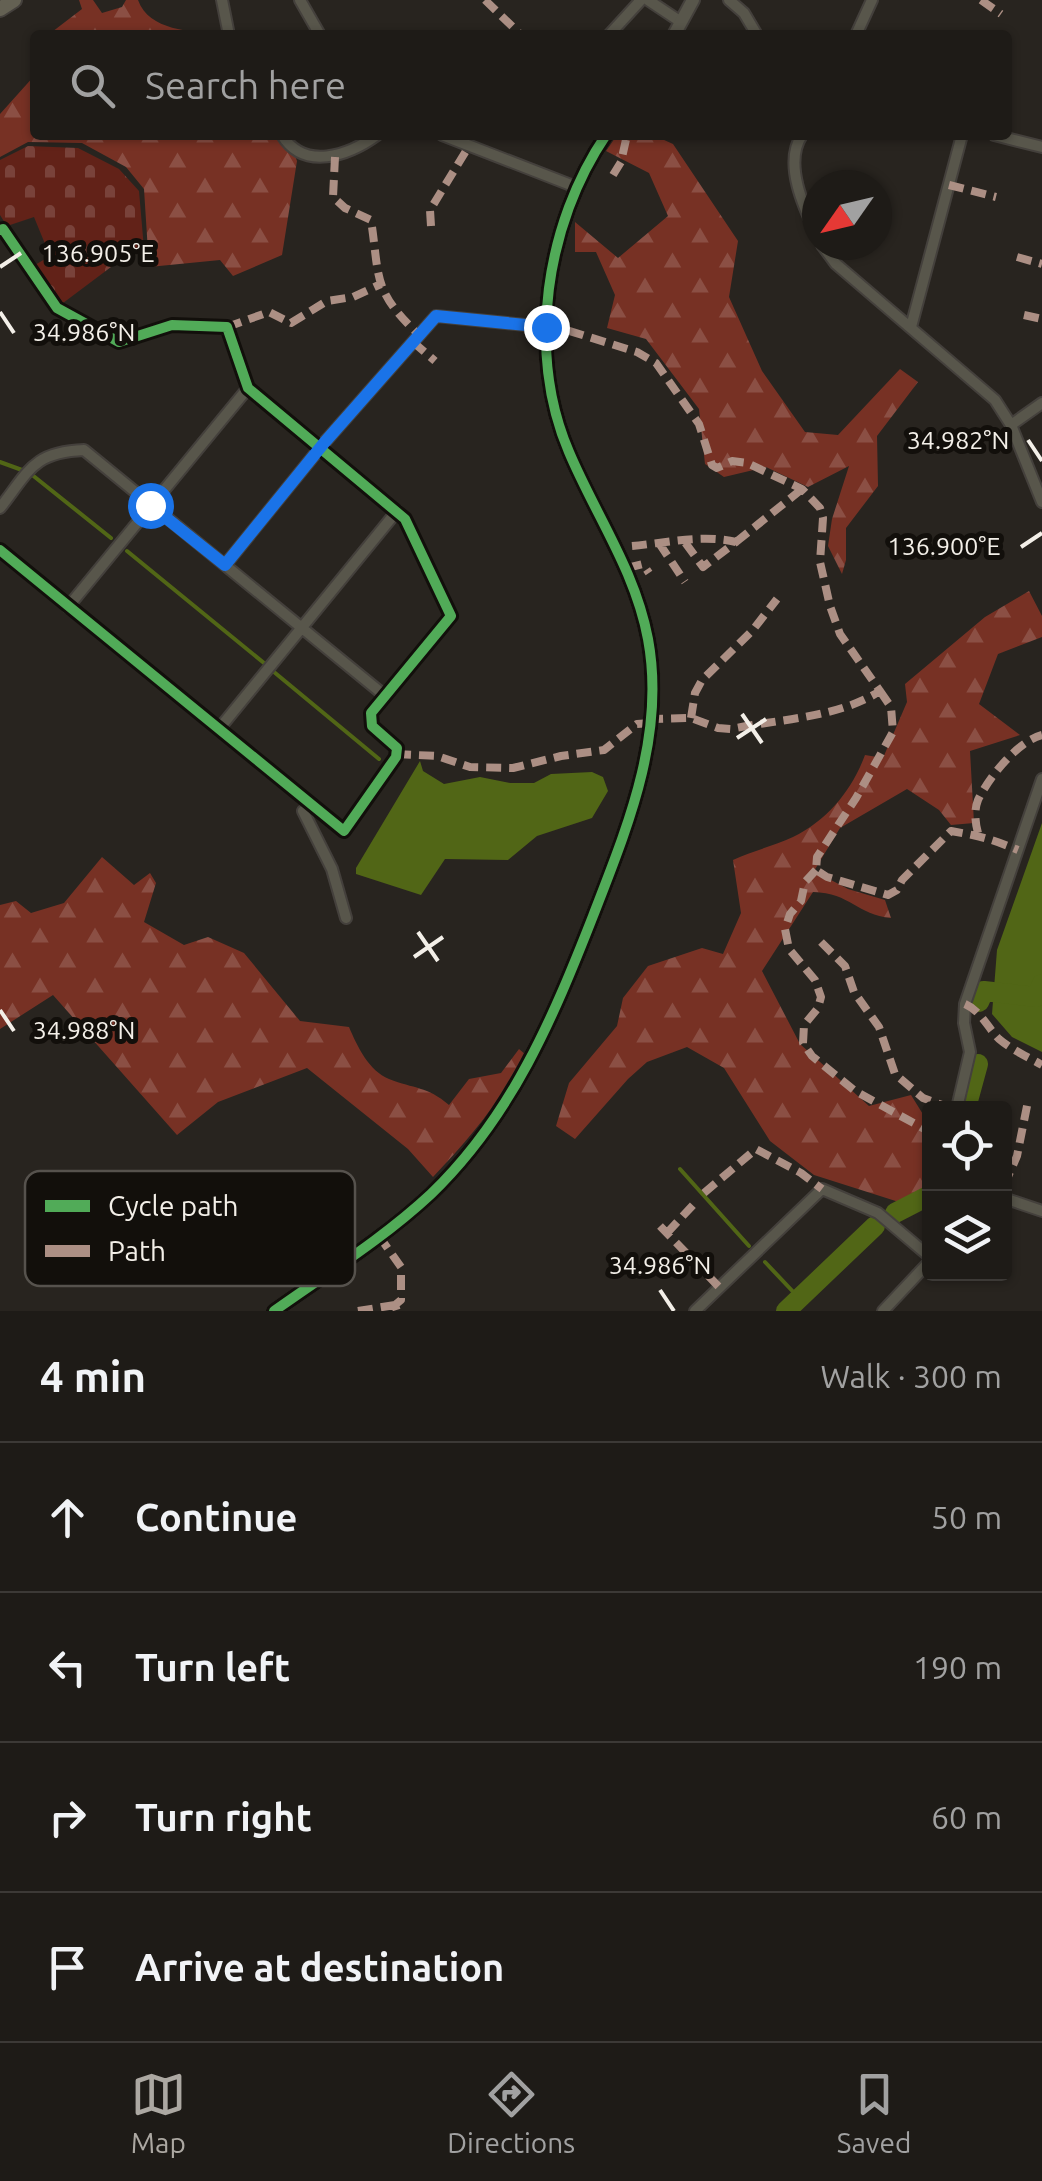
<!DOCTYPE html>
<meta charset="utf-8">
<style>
body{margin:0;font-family:Ubuntu,sans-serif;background:#262420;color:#f1f3f6}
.controls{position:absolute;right:30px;bottom:30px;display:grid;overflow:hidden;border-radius:10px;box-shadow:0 2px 8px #0004}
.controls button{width:90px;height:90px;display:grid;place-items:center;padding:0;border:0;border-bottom:2px solid #3c3936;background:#1e1b17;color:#f1f3f6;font:50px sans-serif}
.compass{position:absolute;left:802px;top:170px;width:90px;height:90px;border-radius:50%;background:#1e1b17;box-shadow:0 2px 8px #0004;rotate:236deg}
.stop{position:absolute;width:30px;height:30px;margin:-22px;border:8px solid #1a73e8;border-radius:50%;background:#fff}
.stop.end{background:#1a73e8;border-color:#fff;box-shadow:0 2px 10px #0008}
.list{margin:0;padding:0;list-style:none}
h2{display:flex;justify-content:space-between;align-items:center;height:130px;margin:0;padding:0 40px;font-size:42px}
h2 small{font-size:32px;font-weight:400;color:#a1a1a1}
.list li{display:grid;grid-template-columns:65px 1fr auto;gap:30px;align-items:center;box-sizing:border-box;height:150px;padding:0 40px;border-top:2px solid #3c3936}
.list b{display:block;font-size:38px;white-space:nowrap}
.list em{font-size:32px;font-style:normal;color:#a1a1a1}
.icon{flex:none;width:55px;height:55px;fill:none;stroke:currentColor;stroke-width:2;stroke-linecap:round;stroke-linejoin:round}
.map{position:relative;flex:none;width:1042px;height:1311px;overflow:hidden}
.search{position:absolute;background:#1e1b17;box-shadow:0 2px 8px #0004;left:30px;right:30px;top:30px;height:110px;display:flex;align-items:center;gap:25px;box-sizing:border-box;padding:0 35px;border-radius:10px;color:#a1a1a1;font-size:38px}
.sheet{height:730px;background:#1e1b17}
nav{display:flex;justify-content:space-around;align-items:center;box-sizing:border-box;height:140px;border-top:2px solid #3c3936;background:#1e1b17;font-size:28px;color:#a1a1a1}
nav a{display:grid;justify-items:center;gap:5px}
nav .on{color:#aca8a2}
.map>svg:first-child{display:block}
.forest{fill:url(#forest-firs)}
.cemetery{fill:url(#cemetery-stones)}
.water{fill:#516616}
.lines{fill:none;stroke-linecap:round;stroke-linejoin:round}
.stream{stroke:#516616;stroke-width:4}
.river{stroke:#516616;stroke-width:20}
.minor-casing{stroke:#44403c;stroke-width:14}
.tertiary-casing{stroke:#44403c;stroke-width:16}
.secondary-casing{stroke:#44403c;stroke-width:18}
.minor{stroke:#58564b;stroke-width:10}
.tertiary{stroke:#58564b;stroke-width:12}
.secondary{stroke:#646153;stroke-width:14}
.quiet{stroke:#ac8f84;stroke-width:8;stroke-dasharray:15 8;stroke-linecap:butt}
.cycleway-casing{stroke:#120f0b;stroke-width:16}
.cycleway{stroke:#51ab58;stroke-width:10}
.route{stroke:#1a73e8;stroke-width:12}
.ticks{fill:none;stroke:#f3efe8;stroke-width:4}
.key{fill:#120f0b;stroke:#56524d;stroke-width:2.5}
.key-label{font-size:28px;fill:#f3efe8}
.ticks-label{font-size:25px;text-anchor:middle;fill:#f3efe8;stroke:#120f0b;stroke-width:10;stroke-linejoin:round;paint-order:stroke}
</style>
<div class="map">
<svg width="1042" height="1311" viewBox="0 0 1042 1311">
<defs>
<pattern id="forest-firs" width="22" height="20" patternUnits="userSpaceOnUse" patternTransform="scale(2.5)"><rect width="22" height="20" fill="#773124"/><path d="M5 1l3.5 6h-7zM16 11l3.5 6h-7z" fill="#8b4f44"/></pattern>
<pattern id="cemetery-stones" width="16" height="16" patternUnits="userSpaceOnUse" patternTransform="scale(2.5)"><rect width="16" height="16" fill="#622218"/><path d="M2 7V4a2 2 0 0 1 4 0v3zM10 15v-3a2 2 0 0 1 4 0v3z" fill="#79423a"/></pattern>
</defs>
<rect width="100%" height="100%" fill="#28241f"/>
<path class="forest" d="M79 0H93L102 13 122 7 126 0H138C149 31 191 31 219 35H48L82 9Z
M35 75V135H287L297 161 282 255 233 276 220 260 149 267 144 189 126 167 82 143 28 142 0 157V114Z
M617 135H653L673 144 738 241 729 297 762 371 805 432 838 435 900 369 918 382 877 436 878 486 846 528V560L842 574 828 546 832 519 849 466 808 487 766 467 724 477 705 464 699 409 646 339 607 328 615 295 596 252H575V222L618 258 668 216 649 173 606 151Z
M1029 591 1042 616V637L998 654 979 704 1020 735 970 751 974 823 951 825 939 810 907 789 840 828 814 871 848 889 885 900 891 918C857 915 851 893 813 892L762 971 800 1044 869 1106 911 1095 929 1124V1183L902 1203 814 1175 770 1141 724 1068 687 1047 647 1062 628 1079 575 1139 556 1126 569 1083 617 1026 623 998 648 966 702 948 723 954 741 913 733 860C752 851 774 846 793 837 828 820 852 790 865 755L883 758 907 702 905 684 985 617Z
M102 857 134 885 150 873 156 883 144 922 184 945 208 937 244 953 300 1021 349 1027C357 1046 369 1071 389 1079 414 1089 427 1086 449 1105L469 1079 501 1073 519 1049 526 1055C500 1102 469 1139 433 1177L408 1149 307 1068 218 1102 177 1135 53 995 0 1029V905L16 901 31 913 64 903Z"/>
<path class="cemetery" d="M28 146 78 148 119 169 139 191 144 249 113 252 115 264 63 303 35 265 50 256 34 217 7 226 0 215V160Z"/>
<path class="water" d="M420 761 423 771 444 784 480 777 510 783H534L551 774 592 772 603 777 608 791 592 818 537 836 508 860 445 859 421 895 356 874V868Z
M1042 823V1052L1012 1037 992 1014 997 950Z"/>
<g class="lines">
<path class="stream" d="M0 462 22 470
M31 474 111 538
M127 551 264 663
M274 672 379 759
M680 1169 749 1246
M765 1262 799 1298"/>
<path class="river" d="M979 1002 984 991 1036 997 1042 984
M966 1108 978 1064
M895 1213 930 1195
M786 1311 875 1226"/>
<defs>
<path id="minor" d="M222 0 229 35
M300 0 320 35
M648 0 681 22
M729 0 744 13 757 35
M609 35 641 0
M856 35 872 0
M282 135C304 171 348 156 377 135
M442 135 576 187
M802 135C783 163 804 208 817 235
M994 135 1042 147
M0 230 3 229 57 308 119 342 172 325 227 327 248 388 405 519 451 616 371 713 372 726 397 748 396 757 344 831 0 550
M822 245 836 264 995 400 1011 425 1042 502
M911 327 962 135
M1011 425 1042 403
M0 508C29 471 33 452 84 450L384 695
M225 565 324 443 436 316 546 327
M68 607 248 388
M219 729 397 511
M311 806 303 811 332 869 346 918
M957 1108 970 1052 964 1023 965 1004 1042 779
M1004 1198 1042 1211
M695 1311 822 1189 878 1213 930 1257
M883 1311 930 1261"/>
<path id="tertiary" d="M674 35 693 0
M274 1311C326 1274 384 1238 431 1194 512 1116 553 1018 593 916 627 828 666 736 648 639 635 570 596 516 569 452 526 352 546 223 606 135"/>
<path id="secondary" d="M0 9 14 0"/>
</defs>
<use href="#minor" class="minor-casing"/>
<use href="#tertiary" class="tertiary-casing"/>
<use href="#secondary" class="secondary-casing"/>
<use href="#minor" class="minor"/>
<use href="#tertiary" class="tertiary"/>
<use href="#secondary" class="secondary"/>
<path class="quiet" d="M485 0 521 35
M981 0 1001 14
M335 157 333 197 345 208 371 220C380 279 372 290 419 335
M613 175 621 162 627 135
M949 185 996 197
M431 226 430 210 469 146
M1017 257 1042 264
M1024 315 1042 319
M547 324 637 352 656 363 699 424 712 465 717 468 732 461 747 463 802 489 820 508 823 518 820 562 830 606 840 634 880 691C838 718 779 719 731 729L718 728 691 718 651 719
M227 327 269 312 291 323 327 301 353 297 381 284
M413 342 435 361
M736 542 802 489
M659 543 685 582
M632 546C665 543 703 534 736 542L703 567 684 541
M627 568 643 564 649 573
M880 691 891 707 893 732 856 798 817 857 816 870 827 877 888 895 897 890 902 880 951 831C979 836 989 838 1018 850
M691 718 695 693 702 680 752 631 777 599
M396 754 437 756 470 767 513 768 561 756 604 750 637 724 651 723
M978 833C975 822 974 810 978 800 989 777 1018 741 1042 735
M816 870 805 882 801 901 790 914 785 929 789 949 815 980 821 997 818 1008 804 1025 803 1043 812 1056 855 1091 930 1132
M821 942 845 966 854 992 879 1027 895 1074 923 1098 950 1108
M965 1004C981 1011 987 1027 999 1039 1012 1050 1028 1057 1042 1065
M1004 1186 1017 1156 1028 1101
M704 1193 756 1149 801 1173 822 1189
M660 1226 720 1288
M667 1233 693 1205
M379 1236 401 1267V1300L395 1305 397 1311
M358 1311 395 1305"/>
<defs>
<path id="cycleway" d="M0 230 3 229 57 308 119 342 172 325 227 327 248 388 405 519 451 616 371 713 372 726 397 748 396 757 344 831 0 550
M274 1311C326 1274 384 1238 431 1194 512 1116 553 1018 593 916 627 828 666 736 648 639 635 570 596 516 569 452 526 352 546 223 606 135"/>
</defs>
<use href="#cycleway" class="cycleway-casing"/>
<use href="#cycleway" class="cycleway"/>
</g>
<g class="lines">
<path class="route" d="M150 505 225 565 324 443 436 316 546 327"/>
</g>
<path class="ticks" d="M0 267 21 253M0 312 14 333M1028 440 1042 461M1021 547 1042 533M742 714 762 743M737 738 766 719M418 932 438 961M414 957 443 937M0 1010 14 1031M660 1290 674 1311"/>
<rect x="25" y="1171" width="330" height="115" rx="15" class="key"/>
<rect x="45" y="1200" width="45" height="12" fill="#51ab58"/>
<rect x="45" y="1245" width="45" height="12" fill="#ac8f84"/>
<g class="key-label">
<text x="108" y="1216">Cycle path</text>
<text x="108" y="1261">Path</text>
</g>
<g class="ticks-label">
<text x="98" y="262">136.905°E</text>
<text x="84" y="341">34.986°N</text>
<text x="958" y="449">34.982°N</text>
<text x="944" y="555">136.900°E</text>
<text x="84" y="1039">34.988°N</text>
<text x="660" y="1274">34.986°N</text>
</g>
</svg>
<div class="controls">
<button><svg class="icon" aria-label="locate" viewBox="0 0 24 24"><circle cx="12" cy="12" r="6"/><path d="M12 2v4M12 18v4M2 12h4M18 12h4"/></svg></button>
<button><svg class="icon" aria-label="layers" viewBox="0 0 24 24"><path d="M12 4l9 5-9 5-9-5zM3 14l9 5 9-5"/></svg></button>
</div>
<svg class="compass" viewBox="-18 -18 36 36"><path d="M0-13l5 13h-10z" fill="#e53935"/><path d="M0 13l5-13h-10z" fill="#a1a1a1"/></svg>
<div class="stop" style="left:150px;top:505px"></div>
<div class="stop end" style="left:546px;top:327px"></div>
<div class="search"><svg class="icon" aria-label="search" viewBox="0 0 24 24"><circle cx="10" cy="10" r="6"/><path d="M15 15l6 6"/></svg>Search here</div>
</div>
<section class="sheet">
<h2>4 min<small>Walk · 300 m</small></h2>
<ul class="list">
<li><svg class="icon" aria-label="ahead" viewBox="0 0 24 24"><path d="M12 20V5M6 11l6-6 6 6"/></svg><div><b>Continue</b></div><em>50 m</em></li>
<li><svg class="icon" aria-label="left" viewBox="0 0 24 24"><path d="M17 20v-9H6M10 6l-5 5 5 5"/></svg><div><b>Turn left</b></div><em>190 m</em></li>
<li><svg class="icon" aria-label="right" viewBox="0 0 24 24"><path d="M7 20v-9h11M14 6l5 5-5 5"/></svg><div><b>Turn right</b></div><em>60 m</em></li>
<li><svg class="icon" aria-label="arrive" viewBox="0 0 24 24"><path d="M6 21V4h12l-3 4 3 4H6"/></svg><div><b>Arrive at destination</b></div></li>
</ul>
</section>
<nav>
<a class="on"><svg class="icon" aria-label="map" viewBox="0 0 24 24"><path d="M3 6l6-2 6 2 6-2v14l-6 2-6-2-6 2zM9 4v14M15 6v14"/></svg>Map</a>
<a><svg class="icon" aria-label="directions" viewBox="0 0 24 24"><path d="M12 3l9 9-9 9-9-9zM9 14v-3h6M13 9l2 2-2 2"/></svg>Directions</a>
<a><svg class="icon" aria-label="saved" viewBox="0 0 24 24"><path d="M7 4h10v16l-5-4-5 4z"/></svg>Saved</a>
</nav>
